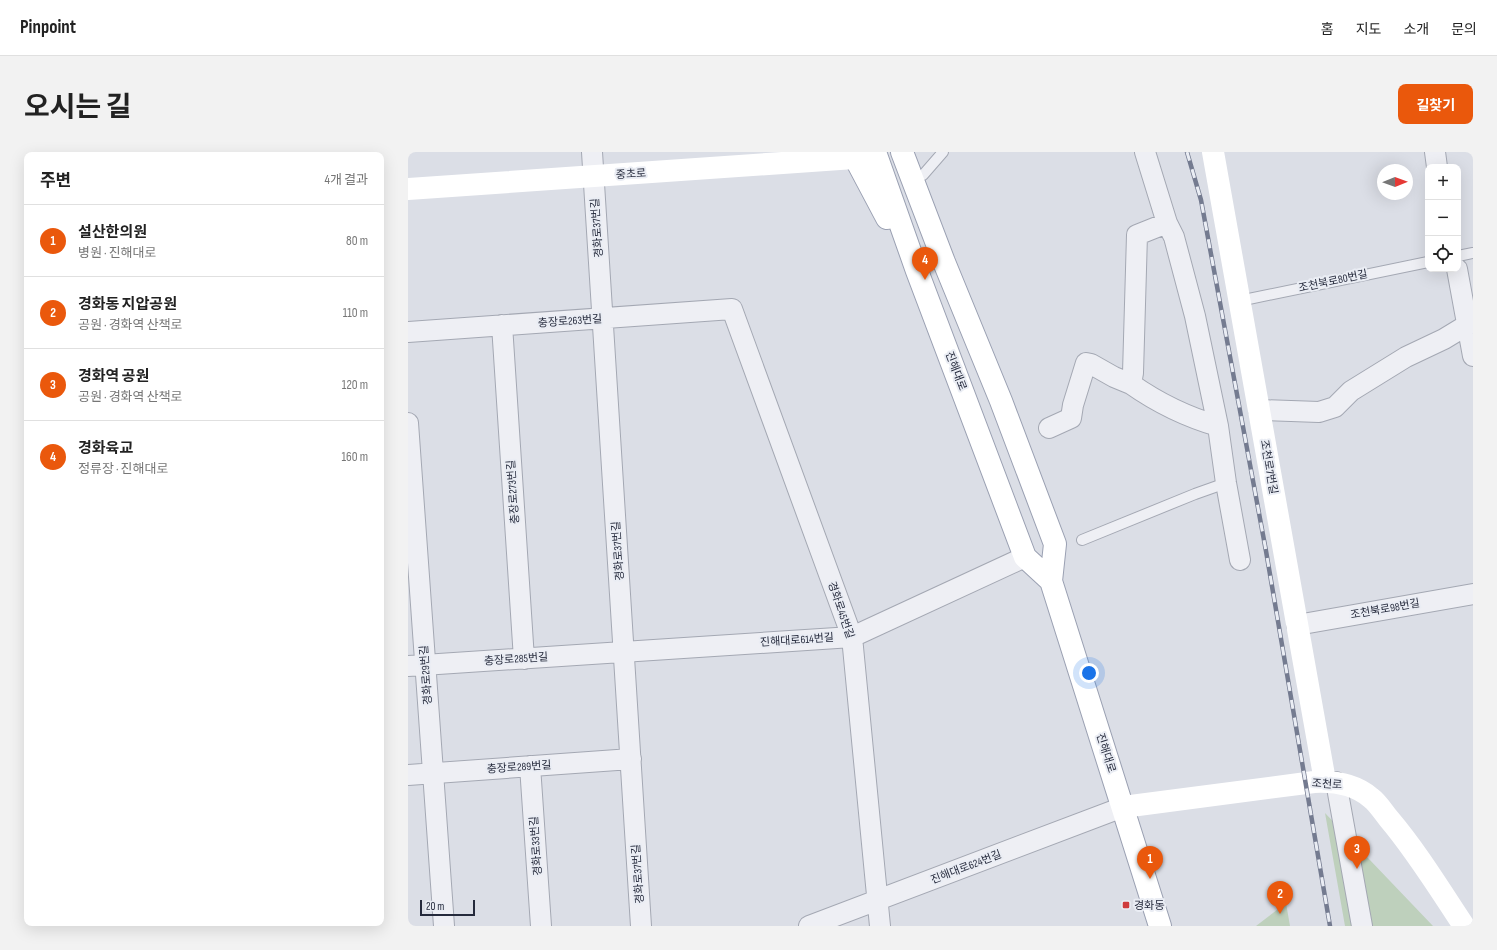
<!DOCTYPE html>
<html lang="ko">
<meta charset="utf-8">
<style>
body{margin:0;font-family:"Sofia Sans Condensed","Noto Sans KR",sans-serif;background:#f2f2f2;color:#222}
.controls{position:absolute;right:12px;top:12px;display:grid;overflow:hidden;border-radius:8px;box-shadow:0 4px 16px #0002}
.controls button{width:36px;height:36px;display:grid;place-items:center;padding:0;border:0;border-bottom:1px solid #e0e0e0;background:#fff;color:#222;font:20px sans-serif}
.compass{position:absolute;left:969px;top:12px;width:36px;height:36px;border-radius:50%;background:#fff;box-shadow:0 4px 16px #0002;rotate:89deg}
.scale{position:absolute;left:12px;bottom:10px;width:55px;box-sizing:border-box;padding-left:4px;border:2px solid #252a3c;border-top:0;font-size:11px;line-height:14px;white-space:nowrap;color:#252a3c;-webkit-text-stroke:3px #eaedf4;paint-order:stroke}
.you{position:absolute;left:681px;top:521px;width:14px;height:14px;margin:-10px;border:3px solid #fff;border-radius:50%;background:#1a73e8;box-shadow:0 0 0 6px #1a73e833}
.badge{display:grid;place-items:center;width:26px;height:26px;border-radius:50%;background:#ea580c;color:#fff;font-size:13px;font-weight:700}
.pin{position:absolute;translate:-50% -33px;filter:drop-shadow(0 1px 2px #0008)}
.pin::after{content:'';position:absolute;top:21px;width:14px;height:12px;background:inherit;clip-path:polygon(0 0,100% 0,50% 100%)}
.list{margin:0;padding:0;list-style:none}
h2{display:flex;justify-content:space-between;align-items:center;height:52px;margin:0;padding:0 16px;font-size:17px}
h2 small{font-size:13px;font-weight:400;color:#767676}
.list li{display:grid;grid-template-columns:26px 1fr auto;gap:12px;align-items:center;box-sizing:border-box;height:72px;padding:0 16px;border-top:1px solid #e0e0e0}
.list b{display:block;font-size:15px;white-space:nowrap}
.list p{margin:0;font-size:13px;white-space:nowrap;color:#767676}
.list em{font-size:13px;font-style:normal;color:#767676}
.icon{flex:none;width:22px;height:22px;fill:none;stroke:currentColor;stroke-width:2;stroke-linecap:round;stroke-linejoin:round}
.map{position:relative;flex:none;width:1065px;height:774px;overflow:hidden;border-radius:8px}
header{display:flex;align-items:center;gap:24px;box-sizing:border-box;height:56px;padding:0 20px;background:#fff;border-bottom:1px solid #e0e0e0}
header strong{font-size:19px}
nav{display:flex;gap:22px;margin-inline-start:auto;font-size:14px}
.intro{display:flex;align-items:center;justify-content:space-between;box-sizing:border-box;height:96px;padding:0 24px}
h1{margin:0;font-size:28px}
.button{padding:10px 18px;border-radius:8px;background:#ea580c;color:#fff;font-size:14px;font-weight:700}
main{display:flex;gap:24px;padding:0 24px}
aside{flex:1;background:#fff;border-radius:8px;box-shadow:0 4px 16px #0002}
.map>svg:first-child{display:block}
.green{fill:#bed0bc}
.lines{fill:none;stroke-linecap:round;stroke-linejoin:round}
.lane-casing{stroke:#a4a8b3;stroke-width:12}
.street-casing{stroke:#a4a8b3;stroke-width:22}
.primary-casing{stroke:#9aa0b2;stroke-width:24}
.lane{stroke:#eeeff4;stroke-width:10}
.street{stroke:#eeeff4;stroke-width:20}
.secondary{stroke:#fff;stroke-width:22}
.primary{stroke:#fff;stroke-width:22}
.rail-casing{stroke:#747b90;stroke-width:4.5}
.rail{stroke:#eaedf4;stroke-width:3;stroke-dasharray:9;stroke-linecap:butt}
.poi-dot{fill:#cf3c3d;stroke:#eaedf4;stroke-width:1.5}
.labels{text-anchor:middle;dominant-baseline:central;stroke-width:4;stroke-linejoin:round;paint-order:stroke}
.street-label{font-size:11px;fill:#252a3c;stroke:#eaedf4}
.poi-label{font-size:11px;fill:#252a3c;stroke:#eaedf4;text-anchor:start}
</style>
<header>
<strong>Pinpoint</strong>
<nav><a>홈</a><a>지도</a><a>소개</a><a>문의</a></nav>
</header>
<div class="intro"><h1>오시는 길</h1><a class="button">길찾기</a></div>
<main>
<aside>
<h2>주변<small>4개 결과</small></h2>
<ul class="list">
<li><span class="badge">1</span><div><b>설산한의원</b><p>병원 · 진해대로</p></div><em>80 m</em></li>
<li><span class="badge">2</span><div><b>경화동 지압공원</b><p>공원 · 경화역 산책로</p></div><em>110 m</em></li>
<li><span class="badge">3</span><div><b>경화역 공원</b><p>공원 · 경화역 산책로</p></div><em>120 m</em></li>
<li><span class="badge">4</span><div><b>경화육교</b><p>정류장 · 진해대로</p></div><em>160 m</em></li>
</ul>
</aside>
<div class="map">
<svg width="1065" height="774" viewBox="0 0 1065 774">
<rect width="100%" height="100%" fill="#dbdee6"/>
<path class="green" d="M917 661 1025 774H937Z
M878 751 882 774H848Z"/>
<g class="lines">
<defs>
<path id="lane" d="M515 23 535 0
M1050 104 1065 101
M831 149 1020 110
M674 388 787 342 818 331"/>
<path id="street" d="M184 0 233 774
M737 0 759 71 766 85 787 164 810 274 818 331 832 408
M1027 0 1029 15
M1049 117 1065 204
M94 173 116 507
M0 180 324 157 444 485 472 774
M723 232C750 251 779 265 810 274
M851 258 911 260 927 255 943 239 998 205 1036 187 1059 173
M0 271 36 774
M641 276 663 266 665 253 678 211 683 212 706 225 723 232 725 221 729 83 759 71
M889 473 1065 442
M0 514 444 485 617 405
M122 614 133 774
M0 623 223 607
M928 630 954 774
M401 774 715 655"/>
<path id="primary" d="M444 0 479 66
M467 0 509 119 617 405 643 429
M494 0 536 110 593 249 647 392 643 429 752 774"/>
</defs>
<use href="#lane" class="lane-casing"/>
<use href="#street" class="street-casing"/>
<use href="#primary" class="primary-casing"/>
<use href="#lane" class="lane"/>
<use href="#street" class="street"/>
<path class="secondary" d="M805 0 917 629
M0 37 446 6
M715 655 906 630C926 629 947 632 963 646 970 651 975 660 981 667 1009 700 1032 738 1056 774"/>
<use href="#primary" class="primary"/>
<defs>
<path id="rail" d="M779 0 793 48 858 399 922 774"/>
</defs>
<use href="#rail" class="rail-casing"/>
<use href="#rail" class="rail"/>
</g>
<rect class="poi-dot" x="714" y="749" width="8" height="8" rx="2"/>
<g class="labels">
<g class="street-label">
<text transform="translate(223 22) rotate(-4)">중초로</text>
<text transform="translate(189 76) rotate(-94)">경화로37번길</text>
<text transform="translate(925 129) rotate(-12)">조천북로80번길</text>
<text transform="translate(162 169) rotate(-4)">충장로263번길</text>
<text transform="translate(548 219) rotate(69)">진해대로</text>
<text transform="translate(861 315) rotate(80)">조천로7번길</text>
<text transform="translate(105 340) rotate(-94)">충장로273번길</text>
<text transform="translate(210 399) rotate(-94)">경화로37번길</text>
<text transform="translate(977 457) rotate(-10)">조천북로98번길</text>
<text transform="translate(433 458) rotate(71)">경화로45번길</text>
<text transform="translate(389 488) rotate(-4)">진해대로614번길</text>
<text transform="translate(108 507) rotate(-4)">충장로285번길</text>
<text transform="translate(18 523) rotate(-94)">경화로29번길</text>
<text transform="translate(698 601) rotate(72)">진해대로</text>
<text transform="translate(111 615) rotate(-4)">충장로289번길</text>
<text transform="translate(919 632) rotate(4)">조천로</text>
<text transform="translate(128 694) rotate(-94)">경화로33번길</text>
<text transform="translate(558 715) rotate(-21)">진해대로624번길</text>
<text transform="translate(230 722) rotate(-94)">경화로37번길</text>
</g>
<g class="poi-label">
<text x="726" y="753">경화동</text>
</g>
</g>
</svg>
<div class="controls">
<button>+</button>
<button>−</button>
<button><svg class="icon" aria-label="locate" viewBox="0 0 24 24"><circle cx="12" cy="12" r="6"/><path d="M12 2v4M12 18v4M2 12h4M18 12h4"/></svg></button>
</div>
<svg class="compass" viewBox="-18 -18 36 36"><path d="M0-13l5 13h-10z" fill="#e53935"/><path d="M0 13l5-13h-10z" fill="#767676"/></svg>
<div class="scale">20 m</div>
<div class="you"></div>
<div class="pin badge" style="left:742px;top:727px">1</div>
<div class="pin badge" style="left:872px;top:762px">2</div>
<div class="pin badge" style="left:949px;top:717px">3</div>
<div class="pin badge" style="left:517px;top:128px">4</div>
</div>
</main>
